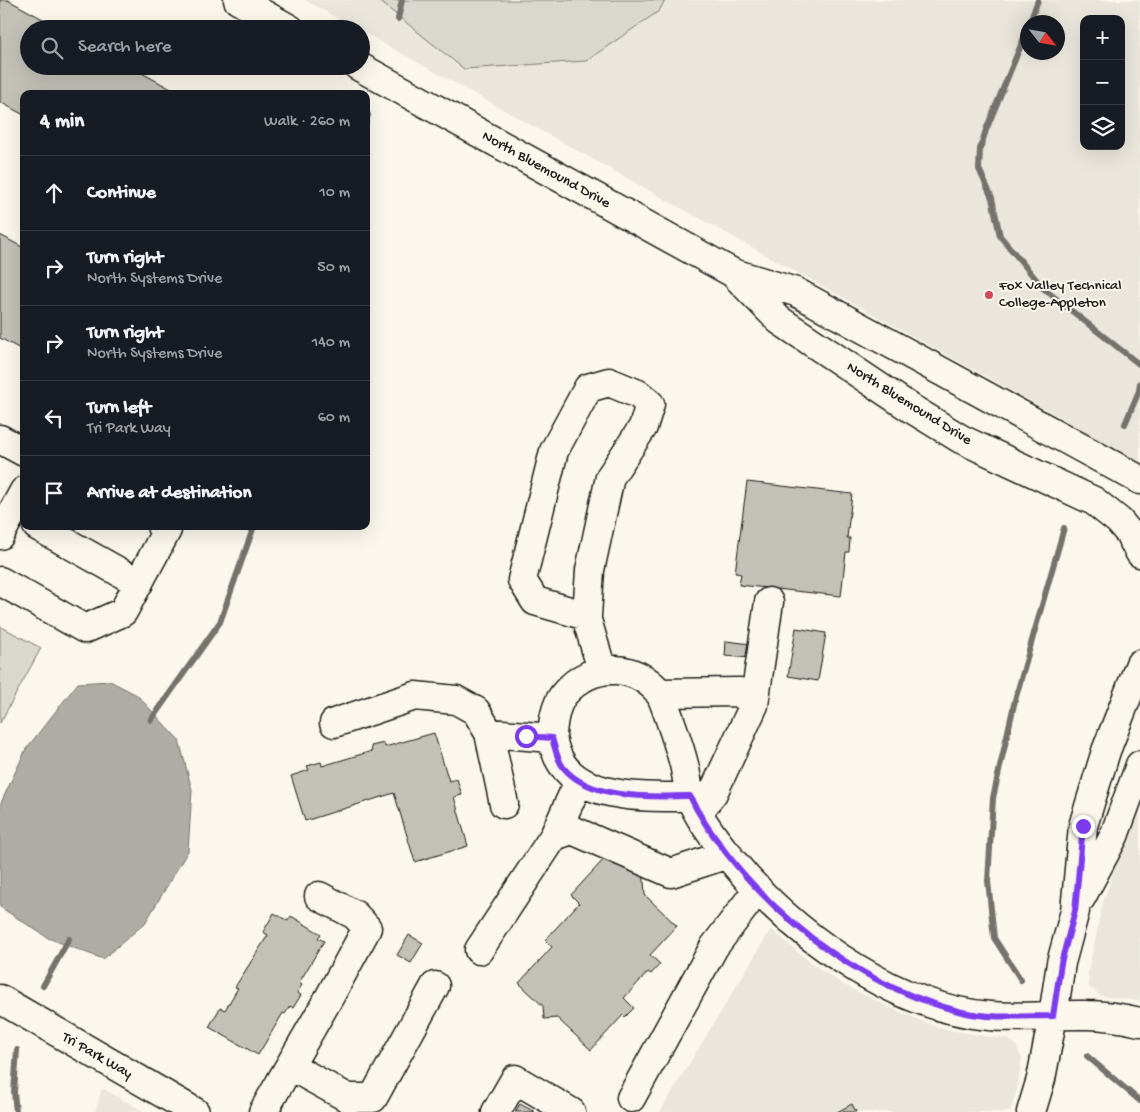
<!DOCTYPE html>
<meta charset="utf-8">
<style>
body{margin:0;font-family:"Gochi Hand",sans-serif;background:#242831;color:#f1f3f6}
.controls{position:absolute;right:15px;top:15px;display:grid;overflow:hidden;border-radius:10px;box-shadow:0 5px 20px #0002}
.controls button{width:45px;height:45px;display:grid;place-items:center;padding:0;border:0;border-bottom:1px solid #363941;background:#171b24;color:#f1f3f6;font:25px sans-serif}
.compass{position:absolute;left:1020px;top:15px;width:45px;height:45px;border-radius:50%;background:#171b24;box-shadow:0 5px 20px #0002;rotate:121deg}
.stop{position:absolute;width:15px;height:15px;margin:-11px;border:4px solid #7c3aed;border-radius:50%;background:#fff}
.stop.end{background:#7c3aed;border-color:#fff;box-shadow:0 1px 5px #0008}
.list{margin:0;padding:0;list-style:none}
h2{display:flex;justify-content:space-between;align-items:center;height:65px;margin:0;padding:0 20px;font-size:21px}
h2 small{font-size:16px;font-weight:400;color:#9ea1a6}
.list li{display:grid;grid-template-columns:32px 1fr auto;gap:15px;align-items:center;box-sizing:border-box;height:75px;padding:0 20px;border-top:1px solid #363941}
.list b{display:block;font-size:19px;white-space:nowrap}
.list p{margin:0;font-size:16px;white-space:nowrap;color:#9ea1a6}
.list em{font-size:16px;font-style:normal;color:#9ea1a6}
.icon{flex:none;width:28px;height:28px;fill:none;stroke:currentColor;stroke-width:2;stroke-linecap:round;stroke-linejoin:round}
.map{position:relative;flex:none;width:1140px;height:1112px;overflow:hidden}
.search{position:absolute;background:#171b24;box-shadow:0 5px 20px #0002;left:20px;top:20px;width:350px;height:55px;display:flex;align-items:center;gap:12px;box-sizing:border-box;padding:0 18px;border-radius:28px;color:#9ea1a6;font-size:19px}
.panel{position:absolute;background:#171b24;box-shadow:0 5px 20px #0002;left:20px;top:90px;width:350px;height:440px;border-radius:10px}
.map>svg:first-child{display:block}
.built{fill:#eae6dc;fill-rule:evenodd}
.green{fill:#dad7ce;stroke:#7b7a75}
.water{fill:#afaca5;stroke:#74726e}
.lines{fill:none;stroke-linecap:round;stroke-linejoin:round}
.stream{stroke:#74726e;stroke-width:6}
.building{fill:#c3c0b8;stroke:#1c1c1c}
.minor-casing{stroke:#1c1c1c;stroke-width:31}
.major-casing{stroke:#1c1c1c;stroke-width:31}
.minor{stroke:#fbf7ec;stroke-width:28}
.major{stroke:#fbf7ec;stroke-width:28}
.route{stroke:#7c3aed;stroke-width:6}
.poi-dot{fill:#d1495b;stroke:#fbf7ec;stroke-width:2}
.labels{text-anchor:middle;dominant-baseline:central;stroke-width:4;stroke-linejoin:round;paint-order:stroke}
.street-label{font-size:15px;fill:#1c1c1c;stroke:#fbf7ec}
.poi-label{font-size:15px;fill:#1c1c1c;stroke:#fbf7ec;text-anchor:start}
</style>
<div class="map">
<svg width="1140" height="1112" viewBox="0 0 1140 1112">
<rect width="100%" height="100%" fill="#fbf7ec"/>
<filter id="ink" filterUnits="userSpaceOnUse"><feTurbulence type="fractalNoise" baseFrequency=".02" numOctaves="2"/><feDisplacementMap in="SourceGraphic" scale="10" xChannelSelector="R" yChannelSelector="G"/><feConvolveMatrix kernelMatrix="1 2 1 2 8 2 1 2 1" color-interpolation-filters="sRGB"/></filter>
<g filter="url(#ink)">
<path class="built" d="M305 0H1140V462L361 31V29H357ZM1084 19H1121V146H1084ZM1028 22H1058V52H1028Z
M1140 797V1001L1101 996 1089 987 1088 973 1103 902Z
M771 929 806 959 842 984 889 1007 936 1027 988 1037 1007 1038 1016 1045 1022 1059 1017 1090 1010 1112H660Z
M102 1088 145 1112H95Z"/>
<path class="green" d="M378 0H665L659 11 586 61 464 69Z
M0 626 41 648 0 723Z"/>
<path class="water" d="M110 681 137 695 179 740 192 790 188 851 145 923 103 959 48 938 0 907V805L26 749 78 683Z"/>
<g class="lines">
<path class="stream" d="M398 19 402 0
M1030 22 1038 0
M1028 28 986 130 980 149 979 169 992 198 1000 236 1044 289 1140 365
M366 122 368 115
M1125 424 1139 391 1140 383
M151 720 220 622 254 526
M1021 980 994 938 988 881 993 798 1015 700 1064 528
M43 986 69 939
M1087 1056 1140 1101
M16 1112 14 1092 17 1050"/>
</g>
<path class="building" d="M0 0H8L61 29H29V66H129L171 89 168 94H24V115L0 102Z
M0 235 24 248V351L0 338Z
M747 482 852 494 847 538H850L849 552H846L841 596 739 585 741 574 735 573Z
M796 628 826 633 818 681 788 676Z
M726 641 751 644 750 658 725 656Z
M434 733 449 781 457 779 462 795 454 797 468 846 415 862 394 793 305 821 291 776 309 770 307 766 321 762 322 766 372 751 371 746 384 743 385 747Z
M605 858 643 866 645 895 677 926 650 955 660 964 651 974 648 972 624 998 634 1008 625 1017 623 1015 591 1050 557 1018 544 1019 543 1006 519 983 552 947 545 940 579 903 571 895Z
M274 913 288 921 291 916 321 934 318 938 324 941 299 983 302 985 297 993 301 995 293 1008 290 1006 285 1014 283 1013 258 1055 209 1027 220 1008 225 1010 238 988 235 987 268 935 263 932Z
M409 935 423 943 411 963 397 955Z
M520 1104 535 1112H515Z
M852 1104 856 1112H837Z"/>
<g class="lines">
<defs>
<path id="minor" d="M0 439 24 452
M37 526 139 583
M0 535 24 491
M0 581 85 629 123 612 167 530 161 526
M587 616 535 601 522 580 554 451 588 388 609 382 638 394 650 404 643 427 610 477 590 570 587 616V620L602 670
M659 693 740 692 754 705 713 793 698 813
M754 705 769 602
M334 723 415 696 456 700 476 711 489 733 552 738
M489 733 504 804
M690 797C649 797 579 801 558 757 555 750 552 742 552 734 553 721 556 703 565 693 578 678 596 669 616 670 632 671 647 679 658 691 664 698 683 758 685 769 687 778 688 789 691 798 698 820 730 859 746 877 805 942 900 1009 990 1016 1022 1019 1055 1014 1087 1015 1104 1015 1123 1018 1140 1022
M554 836 579 781
M1081 898 1114 836 1140 765
M479 950 554 836 572 830 671 873 728 854
M0 999 195 1112
M290 1066 348 1098H373L435 986
M631 1098 714 947 758 889
M263 1112 330 996 367 928 355 915 319 896
M496 1112 515 1079 571 1112
M1031 1112 1041 1079 1053 1016 1061 963 1075 911 1083 826 1106 751 1140 664"/>
<path id="major" d="M238 0 290 29
M358 66 733 273 796 292 1140 480
M734 274 779 320 912 409 961 439 1094 501 1119 521 1129 533 1140 553"/>
</defs>
<use href="#minor" class="minor-casing"/>
<use href="#major" class="major-casing"/>
<use href="#minor" class="minor"/>
<use href="#major" class="major"/>
</g>
</g>
<g class="lines" filter="url(#ink)">
<path class="route" d="M526 736 552 738C555 748 557 759 563 767 589 800 652 797 690 796 700 818 713 835 727 854 786 929 869 989 962 1012 992 1019 1023 1016 1053 1016L1061 963 1075 911 1083 826"/>
</g>
<circle class="poi-dot" cx="989" cy="295" r="5"/>
<g class="labels">
<g class="street-label">
<text transform="translate(546 170) rotate(29)">North Bluemound Drive</text>
<text transform="translate(909 404) rotate(32)">North Bluemound Drive</text>
<text transform="translate(97 1056) rotate(30)">Tri Park Way</text>
</g>
<g class="poi-label">
<text x="999" y="286">Fox Valley Technical<tspan x="999" dy="17">College-Appleton</tspan></text>
</g>
</g>
</svg>
<div class="controls">
<button>+</button>
<button>−</button>
<button><svg class="icon" aria-label="layers" viewBox="0 0 24 24"><path d="M12 4l9 5-9 5-9-5zM3 14l9 5 9-5"/></svg></button>
</div>
<svg class="compass" viewBox="-18 -18 36 36"><path d="M0-13l5 13h-10z" fill="#e53935"/><path d="M0 13l5-13h-10z" fill="#9ea1a6"/></svg>
<div class="stop" style="left:526px;top:736px"></div>
<div class="stop end" style="left:1083px;top:826px"></div>
<div class="search"><svg class="icon" aria-label="search" viewBox="0 0 24 24"><circle cx="10" cy="10" r="6"/><path d="M15 15l6 6"/></svg>Search here</div>
<section class="panel">
<h2>4 min<small>Walk · 260 m</small></h2>
<ul class="list">
<li><svg class="icon" aria-label="ahead" viewBox="0 0 24 24"><path d="M12 20V5M6 11l6-6 6 6"/></svg><div><b>Continue</b></div><em>10 m</em></li>
<li><svg class="icon" aria-label="right" viewBox="0 0 24 24"><path d="M7 20v-9h11M14 6l5 5-5 5"/></svg><div><b>Turn right</b><p>North Systems Drive</p></div><em>50 m</em></li>
<li><svg class="icon" aria-label="right" viewBox="0 0 24 24"><path d="M7 20v-9h11M14 6l5 5-5 5"/></svg><div><b>Turn right</b><p>North Systems Drive</p></div><em>140 m</em></li>
<li><svg class="icon" aria-label="left" viewBox="0 0 24 24"><path d="M17 20v-9H6M10 6l-5 5 5 5"/></svg><div><b>Turn left</b><p>Tri Park Way</p></div><em>60 m</em></li>
<li><svg class="icon" aria-label="arrive" viewBox="0 0 24 24"><path d="M6 21V4h12l-3 4 3 4H6"/></svg><div><b>Arrive at destination</b></div></li>
</ul>
</section>
</div>
